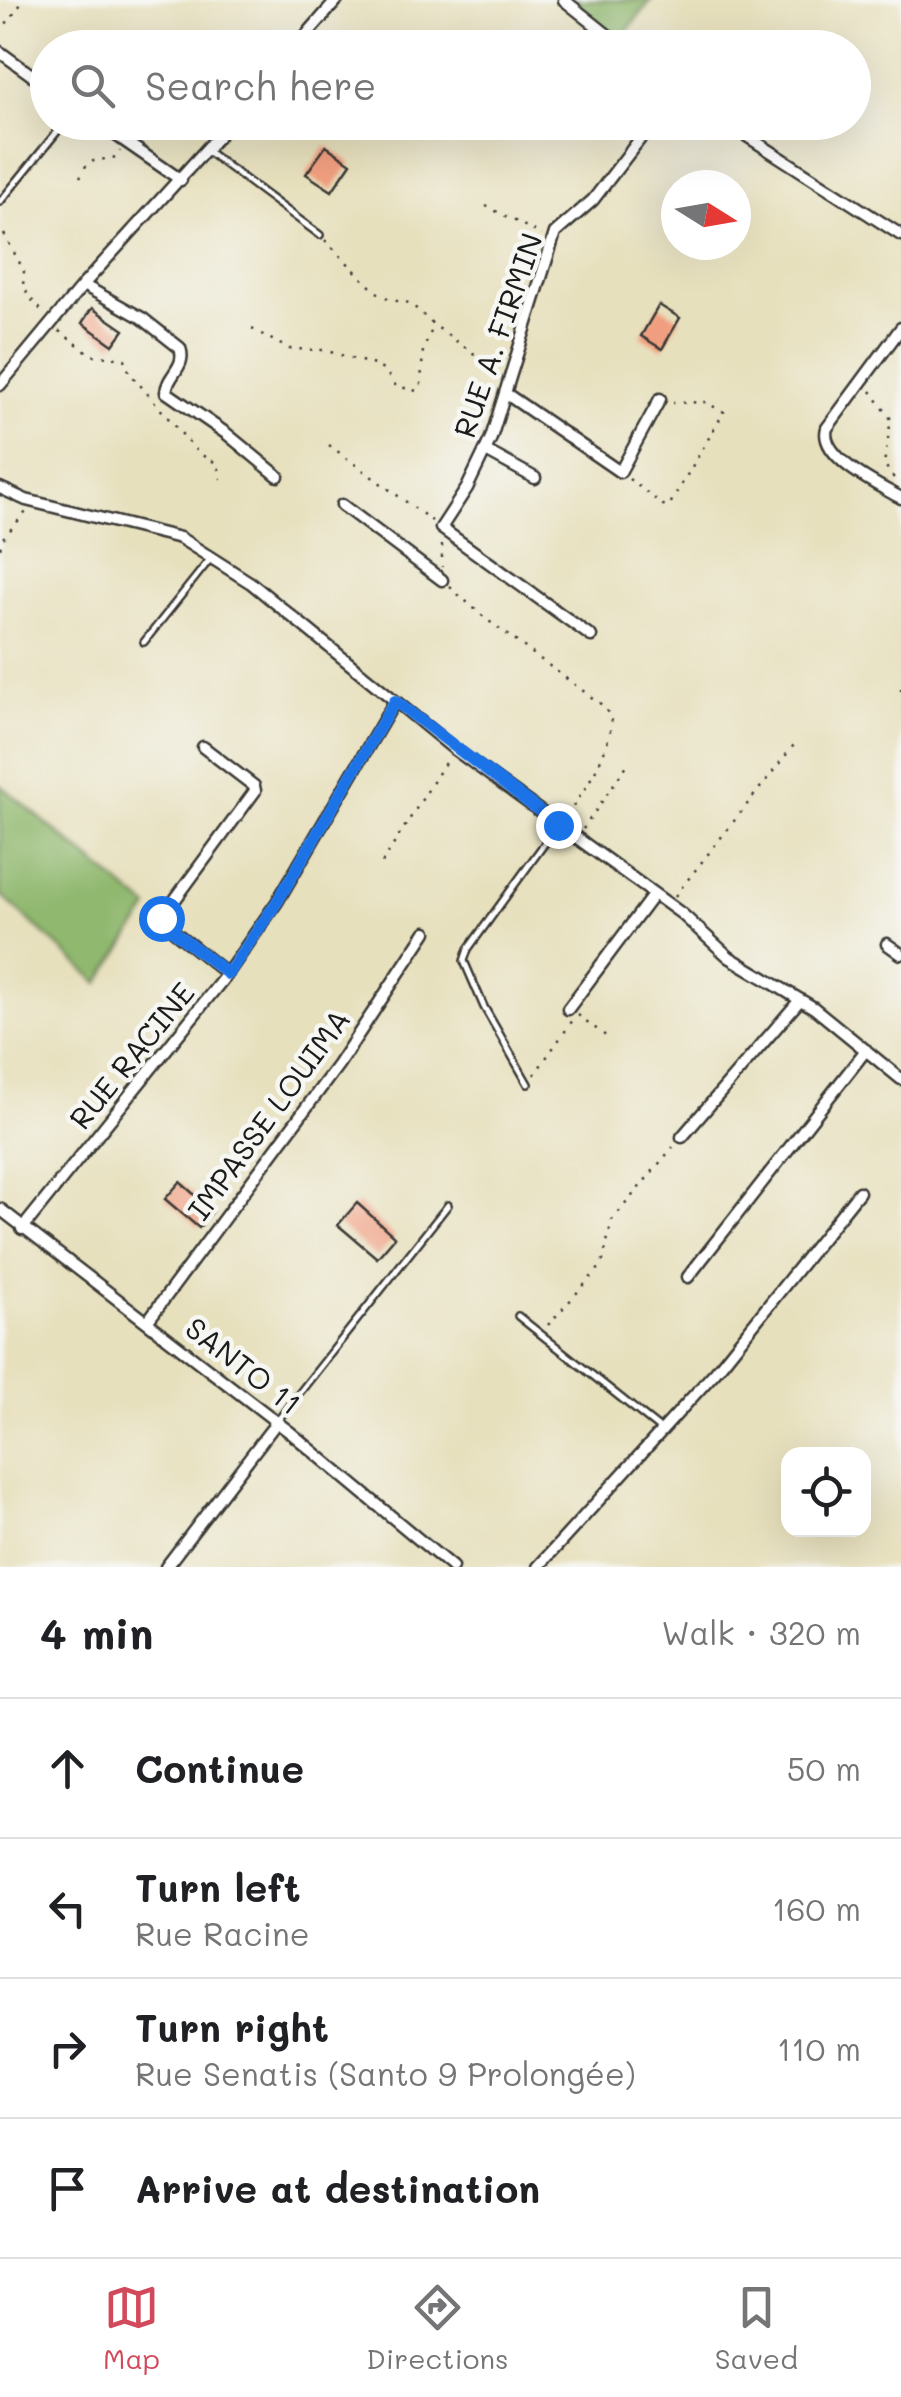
<!DOCTYPE html>
<meta charset="utf-8">
<style>
body{margin:0;font-family:Mali,sans-serif;background:#f2f2f2;color:#202124}
.controls{position:absolute;right:30px;bottom:30px;display:grid;overflow:hidden;border-radius:20px;box-shadow:0 10px 40px #0002}
.controls button{width:90px;height:90px;display:grid;place-items:center;padding:0;border:0;border-bottom:2px solid #e0e0e0;background:#fff;color:#202124;font:50px sans-serif}
.compass{position:absolute;left:661px;top:170px;width:90px;height:90px;border-radius:50%;background:#fff;box-shadow:0 10px 40px #0002;rotate:101deg}
.stop{position:absolute;width:30px;height:30px;margin:-22px;border:8px solid #1a73e8;border-radius:50%;background:#fff}
.stop.end{background:#1a73e8;border-color:#fff;box-shadow:0 2px 10px #0008}
.list{margin:0;padding:0;list-style:none}
h2{display:flex;justify-content:space-between;align-items:center;height:130px;margin:0;padding:0 40px;font-size:42px}
h2 small{font-size:32px;font-weight:400;color:#757577}
.list li{display:grid;grid-template-columns:65px 1fr auto;gap:30px;align-items:center;box-sizing:border-box;height:140px;padding:0 40px;border-top:2px solid #e0e0e0}
.list b{display:block;font-size:38px;white-space:nowrap}
.list p{margin:0;font-size:32px;white-space:nowrap;color:#757577}
.list em{font-size:32px;font-style:normal;color:#757577}
.icon{flex:none;width:55px;height:55px;fill:none;stroke:currentColor;stroke-width:2;stroke-linecap:round;stroke-linejoin:round}
.map{position:relative;flex:none;width:901px;height:1567px;overflow:hidden}
.search{position:absolute;background:#fff;box-shadow:0 10px 40px #0002;left:30px;right:30px;top:30px;height:110px;display:flex;align-items:center;gap:25px;box-sizing:border-box;padding:0 35px;border-radius:55px;color:#757577;font-size:38px}
.sheet{height:690px;background:#fff}
nav{display:flex;justify-content:space-around;align-items:center;box-sizing:border-box;height:140px;border-top:2px solid #e0e0e0;background:#fff;font-size:28px;color:#757577}
nav a{display:grid;justify-items:center;gap:5px}
nav .on{color:#d1495b}
.map>svg:first-child{display:block}
.forest{fill:#90b86e;stroke:#566a45;stroke-width:2.5}
.building{fill:#f09e7f}
.lines{fill:none;stroke-linecap:round;stroke-linejoin:round}
.lane-casing{stroke:#3a3934;stroke-width:10}
.street-casing{stroke:#3a3934;stroke-width:15}
.path{stroke:#3a3934;stroke-width:2.5;stroke-dasharray:2.5 8;stroke-linecap:butt}
.lane{stroke:#fff;stroke-width:5}
.street{stroke:#fff;stroke-width:10}
.route{stroke:#1a73e8;stroke-width:12}
.labels{text-anchor:middle;dominant-baseline:central;stroke-width:9;stroke-linejoin:round;paint-order:stroke}
.street-label{font-size:30px;fill:#1c1c1c;stroke:#f6f6f2}
</style>
<div class="map">
<svg width="901" height="1567" viewBox="0 0 901 1567">
<rect width="100%" height="100%" fill="#f6f6f2"/>
<filter id="ink" filterUnits="userSpaceOnUse"><feTurbulence type="fractalNoise" baseFrequency=".01" numOctaves="2"/><feDisplacementMap in="SourceGraphic" scale="20" xChannelSelector="R" yChannelSelector="G"/><feConvolveMatrix kernelMatrix="1 2 1 2 8 2 1 2 1" color-interpolation-filters="sRGB"/></filter>
<filter id="wash" filterUnits="userSpaceOnUse"><feTurbulence type="fractalNoise" baseFrequency=".0048" numOctaves="4" result="noise"/><feDisplacementMap in="SourceGraphic" scale="40" xChannelSelector="R" yChannelSelector="G"/><feGaussianBlur stdDeviation="2.25" result="paint"/><feColorMatrix in="noise" values="0 0 0 0 0 0 0 0 0 0 0 0 0 0 0 0 0 1.4 0 .05"/><feComposite in="paint" operator="in"/></filter>
<g filter="url(#wash)">
<rect width="100%" height="100%" fill="#e7e0bd"/>
<path class="forest" d="M569 0H651L620 40Z
M0 785 149 908 99 983 0 894Z"/>
<g id="blocks">
<path class="building" d="M326 146 351 163 332 191 306 174Z
M659 305 680 318 662 349 641 336Z
M92 308 124 330 113 345 82 323Z
M180 1182 213 1211 199 1228 165 1199Z
M357 1203 395 1237 377 1258 338 1225Z"/>
</g>
</g>
<g filter="url(#ink)">
<use href="#blocks" fill-opacity="0" stroke="#3a3934" stroke-width="2.5"/>
<g class="lines">
<defs>
<path id="lane" d="M207 151 320 235
M0 202 65 122
M144 642 211 558
M528 1084 484 1007 464 961 468 949 558 825
M518 1316 660 1429
M278 1420 448 1205"/>
<path id="street" d="M564 0 624 48
M295 48 337 0
M0 52 48 87
M97 122 181 180
M725 122 901 235
M83 285 142 318 180 348C187 367 167 375 166 392L227 434 278 476
M901 328 827 428C818 457 880 486 901 498
M0 385 83 285 231 122
M505 393 620 472 660 399
M486 451 535 478
M0 488 26 500 180 538 251 583 454 749 682 914 729 957 814 1008 901 1079
M342 505 442 580
M591 636 441 528 467 488 491 438 555 233 593 200 653 122
M203 747 254 786 255 791 160 920 227 974
M887 944 901 954
M568 1009 654 894
M682 1137 800 1000
M0 1209 291 1433 452 1567
M22 1229 227 974 277 902 395 701
M688 1277 866 1050
M147 1322 338 1065 426 932
M166 1567 276 1423
M538 1567 716 1371 859 1192"/>
</defs>
<use href="#lane" class="lane-casing"/>
<use href="#street" class="street-casing"/>
<path class="path" d="M0 32 24 0
M80 177 88 162 117 157 120 151
M486 206 542 235
M4 234 24 271 23 286 30 298 44 313
M325 240 375 291 391 300 410 303 434 325 473 353 501 366
M252 329 289 349 324 350 374 365 385 371 396 386 417 391 421 384 423 350 434 325
M59 331 92 355 125 359 129 372 198 453 218 464 221 479
M871 391 891 419 884 464 896 481
M329 445 432 521
M629 479 663 505 669 506 724 412 705 402 673 403
M442 545V567
M0 548 3 538 27 511
M450 587 486 619 602 705 612 718C608 756 589 783 568 814
M901 688V692
M583 829 627 765
M382 863 448 758
M675 896 797 741
M578 1015 607 1037
M534 1075 573 1020
M548 1325 602 1265 612 1220 673 1147"/>
<use href="#lane" class="lane"/>
<use href="#street" class="street"/>
</g>
</g>
<g class="lines" filter="url(#ink)">
<path class="route" d="M161 918 162 922 228 974 277 902 395 701 558 825"/>
</g>
<g class="labels">
<g class="street-label">
<text transform="translate(497 335) rotate(-71)">RUE A. FIRMIN</text>
<text transform="translate(131 1055) rotate(-51)">RUE RACINE</text>
<text transform="translate(268 1114) rotate(-54)">IMPASSE LOUIMA</text>
<text transform="translate(244 1365) rotate(38)">SANTO 11</text>
</g>
</g>
</svg>
<div class="controls">
<button><svg class="icon" aria-label="locate" viewBox="0 0 24 24"><circle cx="12" cy="12" r="6"/><path d="M12 2v4M12 18v4M2 12h4M18 12h4"/></svg></button>
</div>
<svg class="compass" viewBox="-18 -18 36 36"><path d="M0-13l5 13h-10z" fill="#e53935"/><path d="M0 13l5-13h-10z" fill="#757577"/></svg>
<div class="stop" style="left:161px;top:918px"></div>
<div class="stop end" style="left:558px;top:825px"></div>
<div class="search"><svg class="icon" aria-label="search" viewBox="0 0 24 24"><circle cx="10" cy="10" r="6"/><path d="M15 15l6 6"/></svg>Search here</div>
</div>
<section class="sheet">
<h2>4 min<small>Walk · 320 m</small></h2>
<ul class="list">
<li><svg class="icon" aria-label="ahead" viewBox="0 0 24 24"><path d="M12 20V5M6 11l6-6 6 6"/></svg><div><b>Continue</b></div><em>50 m</em></li>
<li><svg class="icon" aria-label="left" viewBox="0 0 24 24"><path d="M17 20v-9H6M10 6l-5 5 5 5"/></svg><div><b>Turn left</b><p>Rue Racine</p></div><em>160 m</em></li>
<li><svg class="icon" aria-label="right" viewBox="0 0 24 24"><path d="M7 20v-9h11M14 6l5 5-5 5"/></svg><div><b>Turn right</b><p>Rue Senatis (Santo 9 Prolongée)</p></div><em>110 m</em></li>
<li><svg class="icon" aria-label="arrive" viewBox="0 0 24 24"><path d="M6 21V4h12l-3 4 3 4H6"/></svg><div><b>Arrive at destination</b></div></li>
</ul>
</section>
<nav>
<a class="on"><svg class="icon" aria-label="map" viewBox="0 0 24 24"><path d="M3 6l6-2 6 2 6-2v14l-6 2-6-2-6 2zM9 4v14M15 6v14"/></svg>Map</a>
<a><svg class="icon" aria-label="directions" viewBox="0 0 24 24"><path d="M12 3l9 9-9 9-9-9zM9 14v-3h6M13 9l2 2-2 2"/></svg>Directions</a>
<a><svg class="icon" aria-label="saved" viewBox="0 0 24 24"><path d="M7 4h10v16l-5-4-5 4z"/></svg>Saved</a>
</nav>
